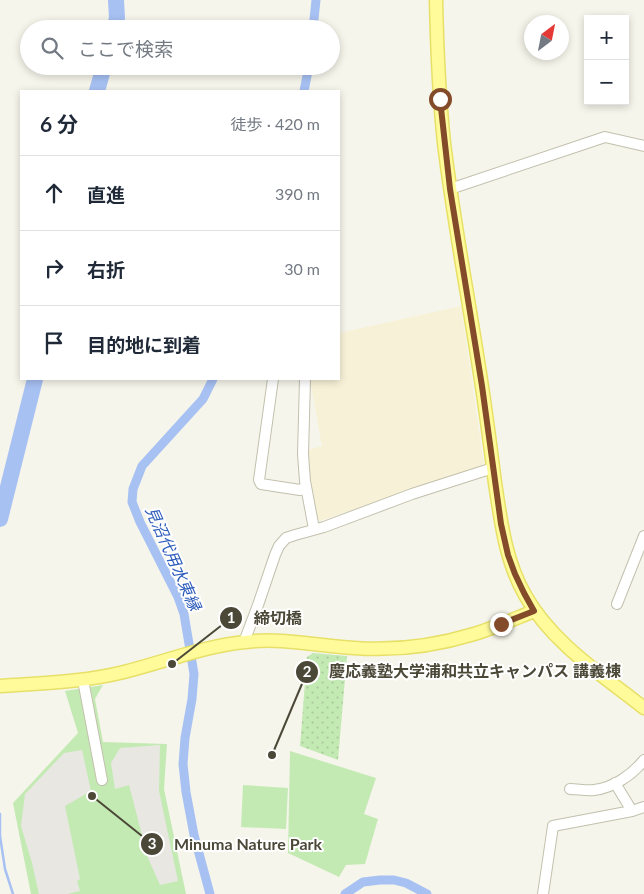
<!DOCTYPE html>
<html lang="ja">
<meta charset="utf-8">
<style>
body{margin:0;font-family:Lato,"Noto Sans JP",sans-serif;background:#f2f2f3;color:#1f2937}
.controls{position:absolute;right:15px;top:15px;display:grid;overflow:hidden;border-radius:0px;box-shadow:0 2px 8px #0003}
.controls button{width:45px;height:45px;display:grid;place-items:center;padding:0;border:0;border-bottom:1px solid #e0e1e3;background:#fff;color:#1f2937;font:25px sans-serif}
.compass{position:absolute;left:524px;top:15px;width:45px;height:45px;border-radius:50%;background:#fff;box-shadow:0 2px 8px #0003;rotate:32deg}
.stop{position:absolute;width:15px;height:15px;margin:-11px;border:4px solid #844b2a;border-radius:50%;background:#fff}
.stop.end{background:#844b2a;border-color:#fff;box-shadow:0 1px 5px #0008}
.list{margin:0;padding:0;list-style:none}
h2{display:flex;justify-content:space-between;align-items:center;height:65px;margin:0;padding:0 20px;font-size:21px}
h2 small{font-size:16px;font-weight:400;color:#747a83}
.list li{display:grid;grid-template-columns:32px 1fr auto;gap:15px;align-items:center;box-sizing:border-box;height:75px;padding:0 20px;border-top:1px solid #e0e1e3}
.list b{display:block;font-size:19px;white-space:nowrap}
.list em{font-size:16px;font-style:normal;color:#747a83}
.icon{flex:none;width:28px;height:28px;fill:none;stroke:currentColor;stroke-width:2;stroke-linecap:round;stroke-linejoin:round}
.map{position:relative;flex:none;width:644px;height:894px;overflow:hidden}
.search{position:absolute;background:#fff;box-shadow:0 2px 8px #0003;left:20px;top:20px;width:320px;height:55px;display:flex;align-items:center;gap:12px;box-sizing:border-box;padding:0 18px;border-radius:28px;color:#747a83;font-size:19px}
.panel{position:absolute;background:#fff;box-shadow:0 2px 8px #0003;left:20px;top:90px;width:320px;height:290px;border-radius:0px}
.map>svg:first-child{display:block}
.commercial{fill:#f7f2d7}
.grass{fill:url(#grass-dots)}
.park{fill:#c4eab4}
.parking{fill:#e8e7e2}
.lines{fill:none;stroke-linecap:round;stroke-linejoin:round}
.stream{stroke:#a7c1f3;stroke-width:2.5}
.canal{stroke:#a7c1f3;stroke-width:9}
.river{stroke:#a7c1f3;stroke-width:16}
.minor-casing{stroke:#c2c0ad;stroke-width:12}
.major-casing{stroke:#e7e068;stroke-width:15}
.minor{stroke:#fff;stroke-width:10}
.major{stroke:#fffb9b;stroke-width:12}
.route{stroke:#844b2a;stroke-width:6}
.labels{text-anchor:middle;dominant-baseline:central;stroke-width:4;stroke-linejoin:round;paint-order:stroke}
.water-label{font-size:16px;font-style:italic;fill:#2d5cbb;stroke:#fff}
.leader{fill:none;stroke:#4b4838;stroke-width:2}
.callout-dot{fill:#4b4838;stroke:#fff;stroke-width:2}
.mark-label{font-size:15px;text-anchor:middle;font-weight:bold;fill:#fff}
.callout-label{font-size:16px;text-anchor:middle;font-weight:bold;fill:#4b4838;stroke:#fff;stroke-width:4;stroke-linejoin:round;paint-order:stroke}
</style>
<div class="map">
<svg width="644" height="894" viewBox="0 0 644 894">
<defs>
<pattern id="grass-dots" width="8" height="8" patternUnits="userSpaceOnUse" patternTransform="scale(1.25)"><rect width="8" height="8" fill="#c4eab4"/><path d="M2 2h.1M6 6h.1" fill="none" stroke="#aaca9c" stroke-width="1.8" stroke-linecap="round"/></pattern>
</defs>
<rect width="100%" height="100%" fill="#f6f5eb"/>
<path class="commercial" d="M461 306 484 466 412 489 320 521 317 518 312 492 308 450 322 446 310 380 315 379H339V333Z"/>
<path class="grass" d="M313 653 347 656 338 760 300 746 307 657Z"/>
<path class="park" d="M103 685 95 699 103 742 167 744 164 789 186 894H31L13 803 78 733 65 691Z
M290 751 376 778 364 814 378 819 365 864 346 865 339 877 288 853Z
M243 785 288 788 286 829 241 827Z"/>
<path class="parking" d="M160 745 159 791 178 881 160 885 148 858 129 785 115 789 111 763 120 748Z
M82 750 91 791 65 806 80 879 77 881 80 891 67 894H39L32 863 21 826 25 794 64 753Z"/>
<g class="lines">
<path class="stream" d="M0 814V836L5 869 13 894"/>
<path class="canal" d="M313 29 316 0
M304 91 309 66
M210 894 194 835 186 792 183 764 185 738 192 699 194 674 184 614 178 597 140 522 132 502 133 489 142 466 203 399 213 379
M345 894 363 882 380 880H394L406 883 427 894"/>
<path class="river" d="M114 29 117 18 116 0
M97 91 104 66
M0 519 35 379"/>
<defs>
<path id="minor" d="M450 189 605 137 644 146
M273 379 259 480 261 484 300 490 306 487
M305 379 303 454 305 481 314 529
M617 604 644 536
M244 642 258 605 275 555 279 546 286 538 295 535 324 527 412 494 493 468
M83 680 102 780
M615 783 632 811
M570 789C578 789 586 791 594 790 613 788 632 775 644 760
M543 894 553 826 632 811 644 807"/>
<path id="major" d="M436 0C437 48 439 95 444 143 454 225 470 306 482 387 487 419 491 451 495 483 501 521 505 560 525 595 552 643 601 674 644 708
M0 686C41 683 84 682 124 672 164 662 204 646 245 642 281 637 318 646 354 648 395 651 435 646 474 634 494 628 514 619 534 611"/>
</defs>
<use href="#minor" class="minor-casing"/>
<use href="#major" class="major-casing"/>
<use href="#minor" class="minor"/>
<use href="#major" class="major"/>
</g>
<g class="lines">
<path class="route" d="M440 99 450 189 482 386 501 524 508 555 515 574 524 593 534 611 501 624"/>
</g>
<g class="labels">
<g class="water-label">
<text transform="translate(174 558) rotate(66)">見沼代用水東縁</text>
</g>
</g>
<path class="leader" d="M172 664L231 618M272 755L307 672M92 796L152 844"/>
<g class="callout-dot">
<circle cx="172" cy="664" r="5"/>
<circle cx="272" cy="755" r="5"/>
<circle cx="92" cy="796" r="5"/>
<circle cx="231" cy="618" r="12"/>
<circle cx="307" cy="672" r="12"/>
<circle cx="152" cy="844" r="12"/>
</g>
<g class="mark-label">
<text x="231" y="623">1</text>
<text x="307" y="677">2</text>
<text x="152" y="849">3</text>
</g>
<g class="callout-label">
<text x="278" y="624">締切橋</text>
<text x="475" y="677">慶応義塾大学浦和共立キャンパス 講義棟</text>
<text x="248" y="850">Minuma Nature Park</text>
</g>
</svg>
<div class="controls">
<button>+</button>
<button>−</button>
</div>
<svg class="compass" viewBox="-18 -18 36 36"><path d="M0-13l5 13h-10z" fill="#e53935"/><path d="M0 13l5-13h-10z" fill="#747a83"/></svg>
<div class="stop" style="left:440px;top:99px"></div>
<div class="stop end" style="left:501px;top:624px"></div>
<div class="search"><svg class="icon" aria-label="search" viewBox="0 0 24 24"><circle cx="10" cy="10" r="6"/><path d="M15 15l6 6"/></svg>ここで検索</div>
<section class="panel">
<h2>6 分<small>徒歩 · 420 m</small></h2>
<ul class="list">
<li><svg class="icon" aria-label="ahead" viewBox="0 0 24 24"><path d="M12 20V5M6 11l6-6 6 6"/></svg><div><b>直進</b></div><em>390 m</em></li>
<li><svg class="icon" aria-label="right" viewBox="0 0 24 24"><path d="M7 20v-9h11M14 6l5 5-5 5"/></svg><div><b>右折</b></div><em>30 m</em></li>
<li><svg class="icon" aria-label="arrive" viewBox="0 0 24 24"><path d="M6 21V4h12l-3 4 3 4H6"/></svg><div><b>目的地に到着</b></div></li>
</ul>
</section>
</div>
